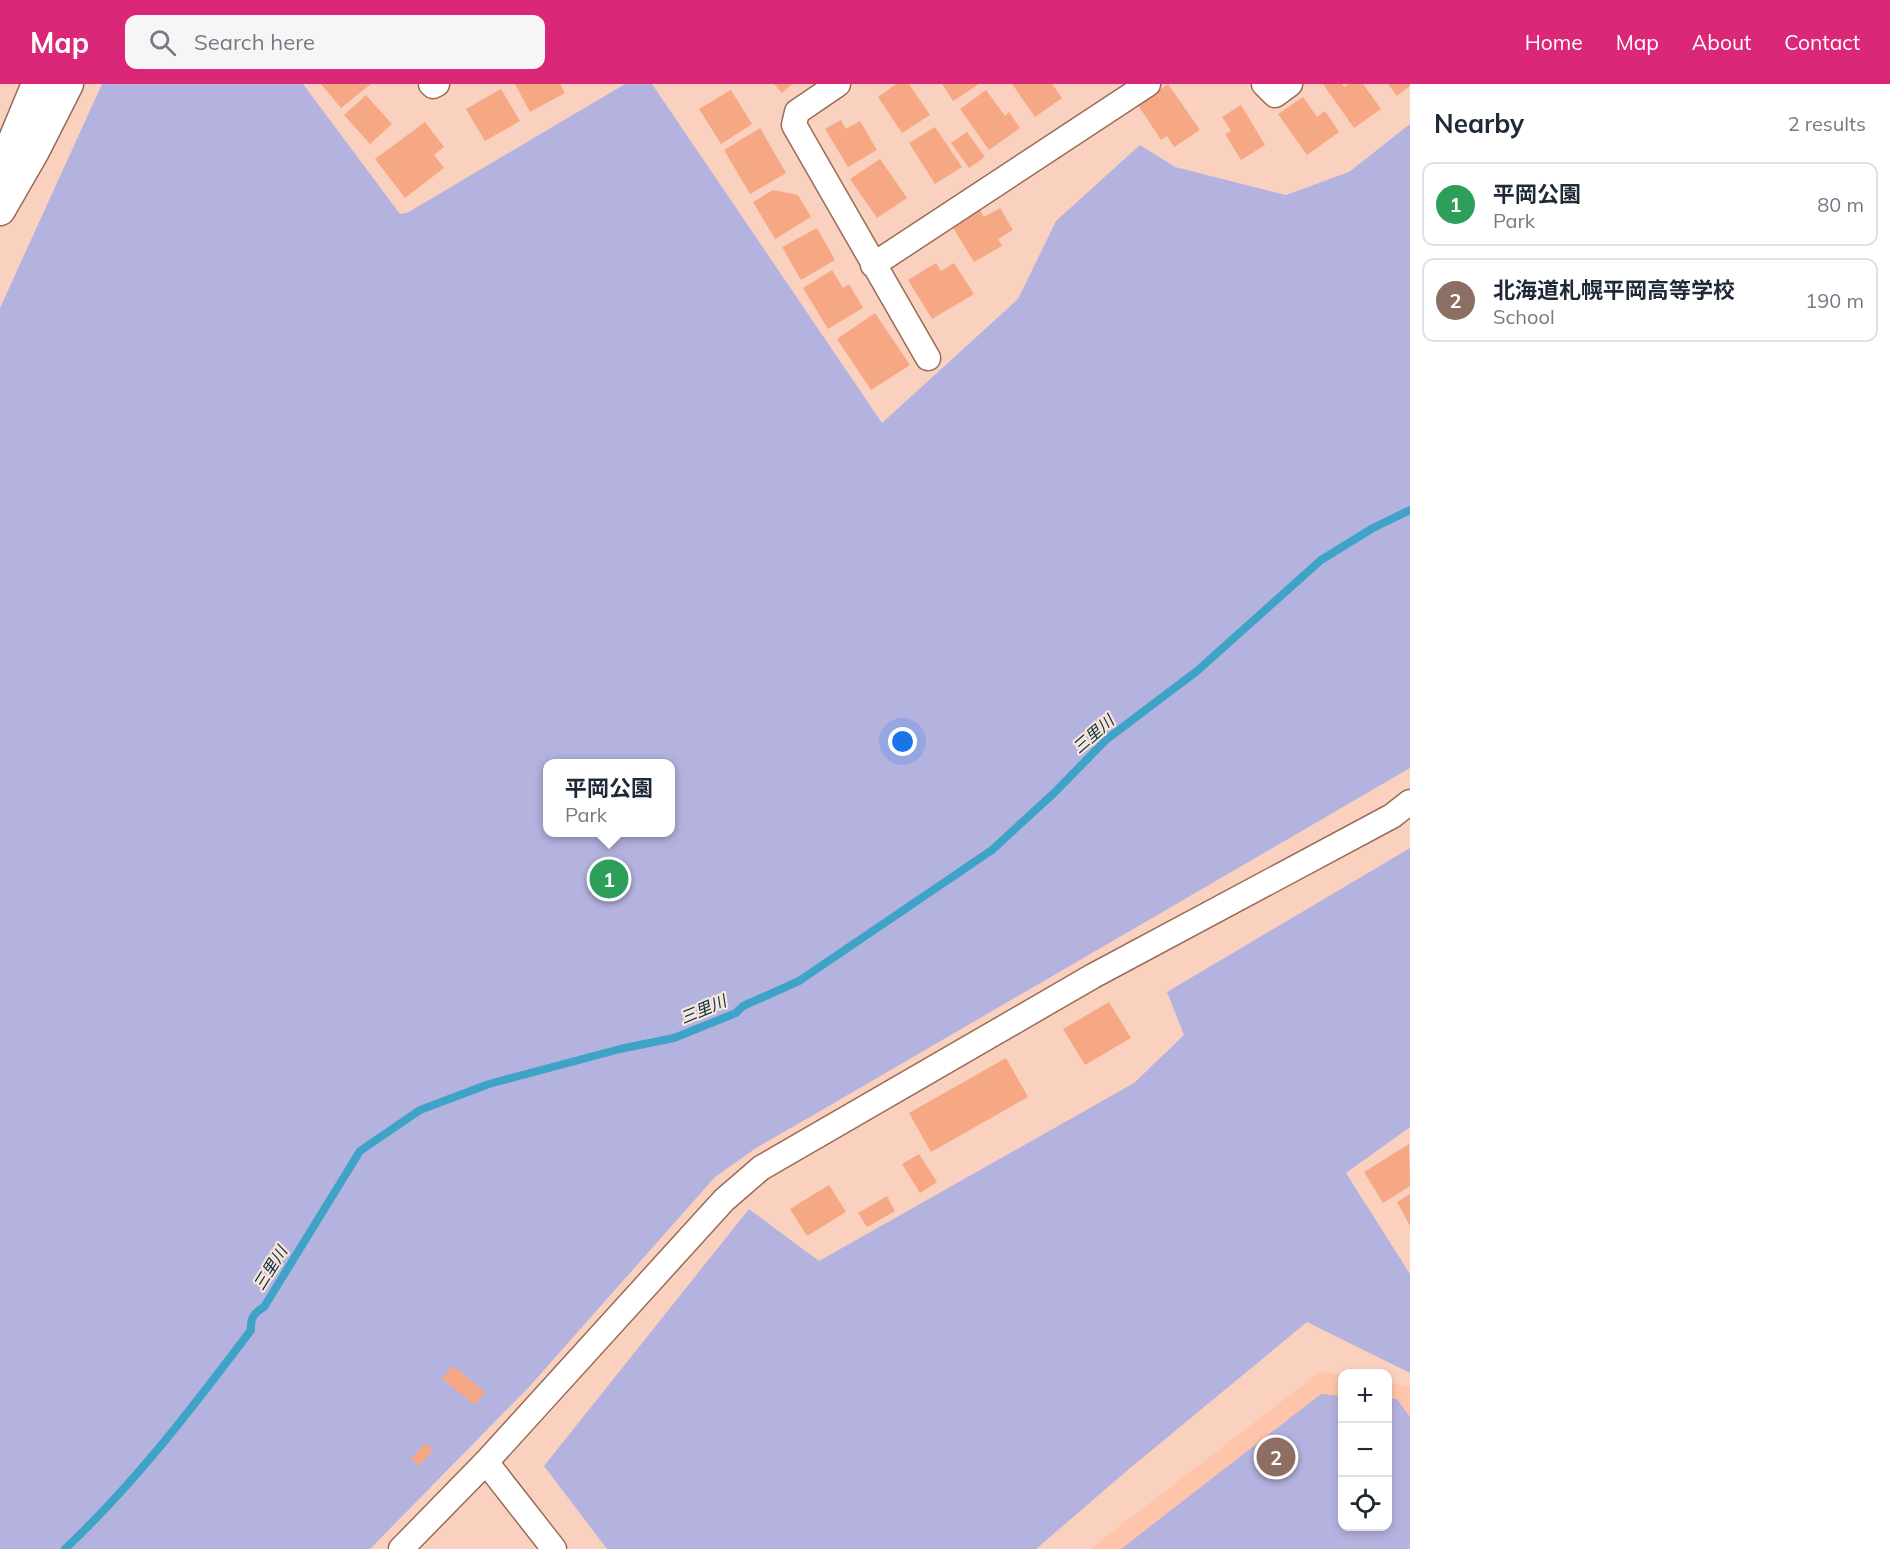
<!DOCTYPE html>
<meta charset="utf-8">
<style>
body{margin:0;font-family:Mulish,"Noto Sans JP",sans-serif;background:#f6f6f7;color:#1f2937}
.controls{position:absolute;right:18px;bottom:18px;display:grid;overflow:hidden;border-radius:12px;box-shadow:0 3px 9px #0003}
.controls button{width:54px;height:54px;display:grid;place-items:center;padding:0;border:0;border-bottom:2px solid #e0e1e3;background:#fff;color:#1f2937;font:30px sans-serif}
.you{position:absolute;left:903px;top:658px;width:21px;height:21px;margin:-15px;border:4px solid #fff;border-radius:50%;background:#1a73e8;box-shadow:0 0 0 9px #1a73e833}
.badge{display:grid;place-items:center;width:39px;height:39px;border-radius:50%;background:#db2777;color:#fff;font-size:20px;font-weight:700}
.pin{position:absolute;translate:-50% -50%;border:3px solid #fff;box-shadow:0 2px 6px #0006}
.popup{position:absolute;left:543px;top:675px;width:132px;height:78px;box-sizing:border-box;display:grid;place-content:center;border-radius:12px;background:#fff;filter:drop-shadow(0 2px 4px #0005);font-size:20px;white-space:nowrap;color:#747a83}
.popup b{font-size:22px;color:#1f2937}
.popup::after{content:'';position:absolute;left:50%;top:100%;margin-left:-12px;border:12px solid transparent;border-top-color:#fff}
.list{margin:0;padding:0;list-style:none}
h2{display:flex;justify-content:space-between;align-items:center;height:78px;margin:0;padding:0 24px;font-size:26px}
h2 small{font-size:20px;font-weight:400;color:#747a83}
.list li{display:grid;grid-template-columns:39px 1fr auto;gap:18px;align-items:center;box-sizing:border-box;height:84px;margin:0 12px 12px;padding:0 12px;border:2px solid #e0e1e3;border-radius:12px}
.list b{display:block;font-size:22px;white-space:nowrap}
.list p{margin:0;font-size:20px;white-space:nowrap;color:#747a83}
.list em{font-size:20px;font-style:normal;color:#747a83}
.icon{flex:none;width:33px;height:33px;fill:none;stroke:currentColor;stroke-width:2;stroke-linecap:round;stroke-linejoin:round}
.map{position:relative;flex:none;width:1410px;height:1465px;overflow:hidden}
header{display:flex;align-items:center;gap:36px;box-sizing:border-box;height:84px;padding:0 30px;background:#db2777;color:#fff}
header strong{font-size:28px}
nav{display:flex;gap:33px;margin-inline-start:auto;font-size:21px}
.search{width:420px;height:54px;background:#f6f6f7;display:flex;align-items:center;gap:15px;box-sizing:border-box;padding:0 21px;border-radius:12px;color:#747a83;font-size:22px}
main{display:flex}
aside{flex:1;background:#fff}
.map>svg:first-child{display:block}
.built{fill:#ffc5ab}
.green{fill:#b4b3e0;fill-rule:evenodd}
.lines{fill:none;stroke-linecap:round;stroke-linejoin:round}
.stream{stroke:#3ea3c7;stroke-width:8}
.building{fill:#f6a783}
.minor-casing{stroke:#996b57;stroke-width:27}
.tertiary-casing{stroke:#996b57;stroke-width:33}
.minor{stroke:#fff;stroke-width:24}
.tertiary{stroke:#fff;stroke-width:30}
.labels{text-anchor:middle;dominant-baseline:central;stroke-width:4.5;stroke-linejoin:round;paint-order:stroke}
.water-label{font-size:16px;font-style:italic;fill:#033241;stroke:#f9e4da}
</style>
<header>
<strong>Map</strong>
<div class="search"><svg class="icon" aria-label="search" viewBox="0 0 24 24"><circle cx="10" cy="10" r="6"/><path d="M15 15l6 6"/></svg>Search here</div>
<nav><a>Home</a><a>Map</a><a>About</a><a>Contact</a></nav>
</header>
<main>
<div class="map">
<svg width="1410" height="1465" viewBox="0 0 1410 1465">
<rect width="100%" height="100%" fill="#fad1bf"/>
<path class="built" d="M1321 1287 1342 1291V1442H1388V1299L1410 1303V1465H1090Z"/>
<path class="green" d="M102 0H303L400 130 407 129 625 0H652L882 339 1018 215 1056 137 1140 61 1175 83 1286 111 1349 88 1410 40V684L803 1037 756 1064 715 1093 529 1303 370 1465H0V224ZM548 680H670V748H548Z
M1410 764V1043L1346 1089 1410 1190V1289L1307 1238 1129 1385 1036 1465H607L544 1382 749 1125 819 1177 1134 999 1184 951 1167 908Z
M1321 1310 1342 1312V1442H1388V1314L1397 1315 1410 1333V1465H1121Z"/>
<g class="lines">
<path class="stream" d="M65 1465C135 1399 193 1323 251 1246 250 1234 254 1229 264 1223L360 1067 420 1026 489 1000 620 965 674 954 736 929 743 922 799 897 992 766 1054 709 1107 655 1197 587 1321 476 1373 444 1410 426"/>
</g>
<path class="building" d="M321 0H371L341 24Z
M515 0H560L565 9 530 28Z
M774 0H792L782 9Z
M896 0H909L930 31 902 49 878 13Z
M942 0H979L953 17Z
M1012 0H1052L1062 14 1035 33Z
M1168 0 1200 46 1174 63 1167 52 1161 56 1138 21Z
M1323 0H1342L1344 3 1349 0H1363L1381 25 1354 44Z
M1388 0H1410V2L1397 12Z
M501 5 520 37 485 57 466 25Z
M731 6 752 40 721 60 699 25Z
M986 6 1005 32 1009 28 1020 44 989 66 960 25Z
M366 11 392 40 370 60 344 31Z
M1303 13 1317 33 1325 27 1339 48 1307 71 1278 30Z
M1241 21 1265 61 1241 76 1225 50 1231 47 1222 33Z
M841 36 846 45 860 37 877 66 848 83 825 45Z
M425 38 444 63 434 71 444 84 405 114 375 75Z
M935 43 962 83 935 100 909 59Z
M760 44 786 89 750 110 724 66Z
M967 48 985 73 969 84 951 59Z
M880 75 907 114 877 134 850 95Z
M773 106 798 111 811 133 775 155 753 118Z
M1000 124 1013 146 998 155 1002 162 974 178 952 142 980 126 984 133Z
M817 144 835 176 801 196 782 163Z
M936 179 941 187 954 179 974 210 932 235 908 196Z
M832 186 843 204 849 200 863 224 828 245 803 204Z
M875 229 910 281 871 306 837 255Z
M1109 918 1131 954 1085 981 1063 945Z
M1006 974 1028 1013 931 1068 909 1029Z
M1409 1060 1410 1102 1383 1119 1364 1088Z
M919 1070 937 1098 920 1109 902 1080Z
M829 1101 846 1128 807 1152 790 1125Z
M1410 1110V1142L1397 1118Z
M887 1112 895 1127 867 1143 858 1129Z
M453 1282 485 1308 475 1321 442 1295Z
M425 1359 433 1366 419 1382 411 1375Z"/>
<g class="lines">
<defs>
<path id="minor" d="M431 0 433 2 437 0
M838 0 797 28 794 41 928 274
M1264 0 1275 11 1290 0
M873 181 1148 0
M486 1378 554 1465
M401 1465 486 1378 724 1116 761 1084 1093 892 1392 732 1410 718"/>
<path id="tertiary" d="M0 89 37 0
M0 126 34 67 68 0"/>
</defs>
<use href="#minor" class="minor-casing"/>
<use href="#tertiary" class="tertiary-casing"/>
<use href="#minor" class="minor"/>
<use href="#tertiary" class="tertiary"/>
</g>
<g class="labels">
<g class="water-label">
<text transform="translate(1093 650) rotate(-41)">三里川</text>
<text transform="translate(703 925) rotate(-23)">三里川</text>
<text transform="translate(270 1184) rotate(-58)">三里川</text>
</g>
</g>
</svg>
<div class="controls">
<button>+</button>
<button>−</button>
<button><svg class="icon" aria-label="locate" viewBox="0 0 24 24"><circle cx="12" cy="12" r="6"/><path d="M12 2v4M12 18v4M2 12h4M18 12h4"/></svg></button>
</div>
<div class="you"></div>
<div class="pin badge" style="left:609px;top:795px;background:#2e9e5b">1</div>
<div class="popup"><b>平岡公園</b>Park</div>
<div class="pin badge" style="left:1276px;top:1373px;background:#8d6e63">2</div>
</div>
<aside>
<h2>Nearby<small>2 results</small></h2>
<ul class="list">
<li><span class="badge" style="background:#2e9e5b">1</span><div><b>平岡公園</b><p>Park</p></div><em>80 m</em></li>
<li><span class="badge" style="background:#8d6e63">2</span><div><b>北海道札幌平岡高等学校</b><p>School</p></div><em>190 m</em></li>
</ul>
</aside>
</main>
